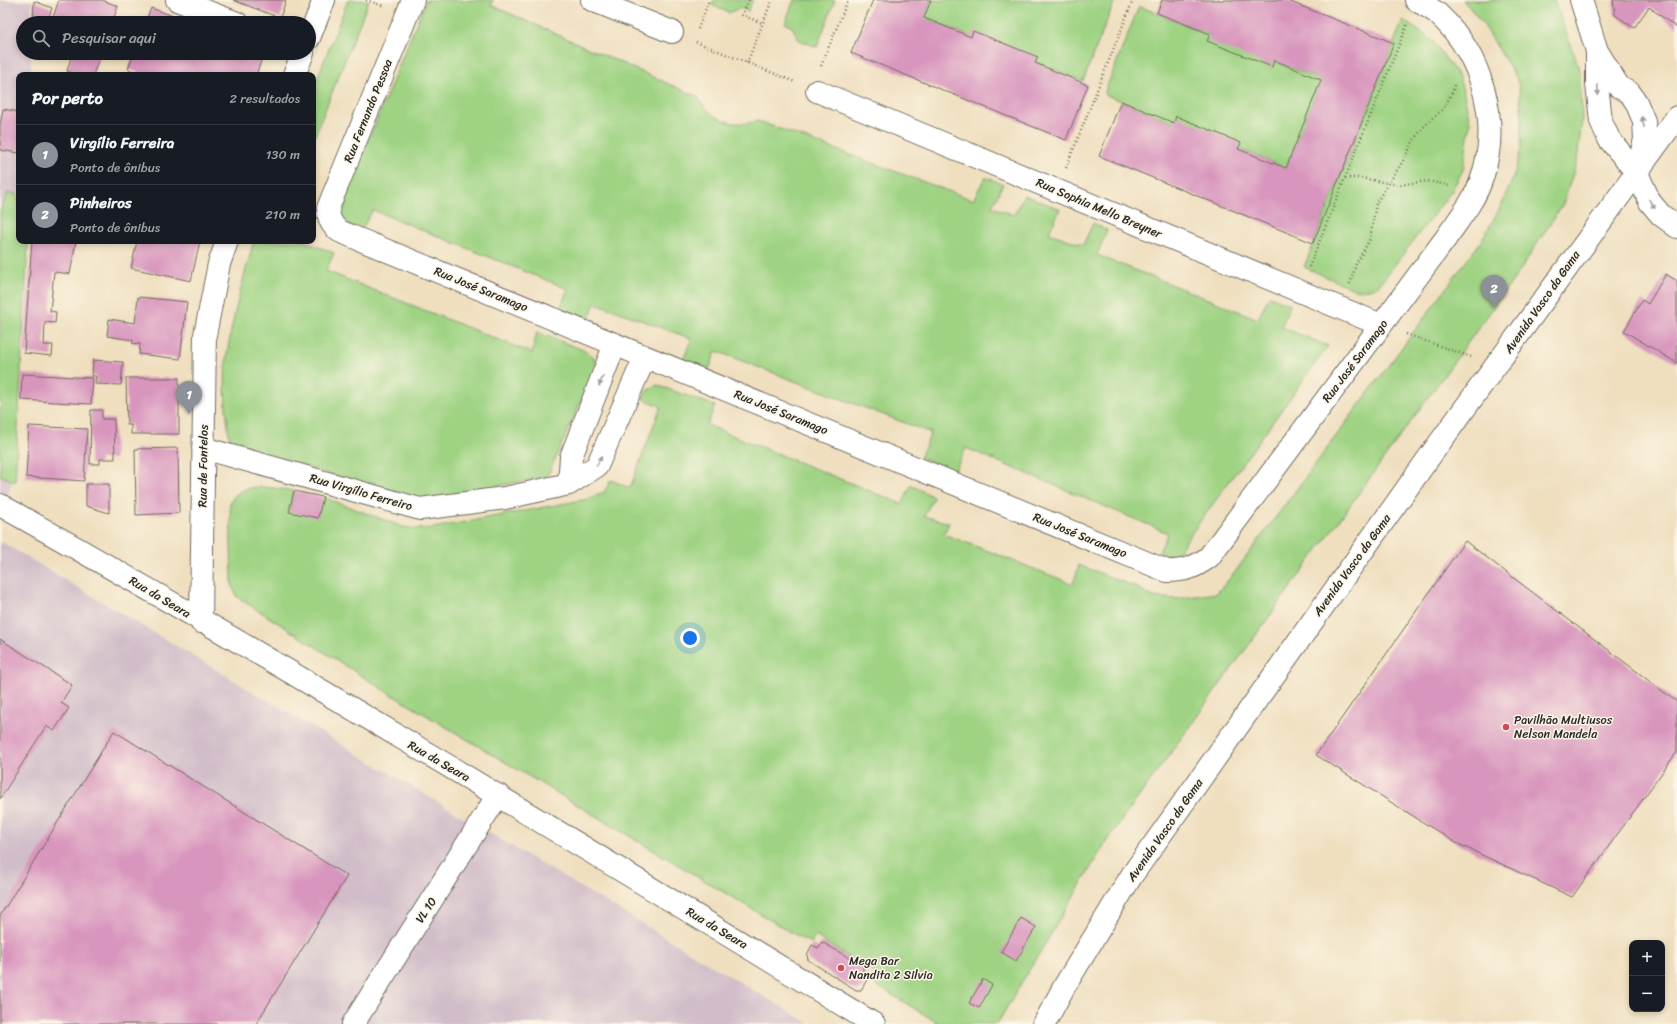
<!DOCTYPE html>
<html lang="pt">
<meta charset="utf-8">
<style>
body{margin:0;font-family:Sriracha,sans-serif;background:#20242c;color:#f1f3f6}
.controls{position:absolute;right:12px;bottom:12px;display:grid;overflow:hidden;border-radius:8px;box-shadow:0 2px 6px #0003}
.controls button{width:36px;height:36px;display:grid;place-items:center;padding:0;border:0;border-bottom:1px solid #363941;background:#171b24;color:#f1f3f6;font:20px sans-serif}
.you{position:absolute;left:690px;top:638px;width:14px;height:14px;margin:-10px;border:3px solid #fff;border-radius:50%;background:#1a73e8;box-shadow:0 0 0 6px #1a73e833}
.badge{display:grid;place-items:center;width:26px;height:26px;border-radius:50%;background:#8c9099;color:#fff;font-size:13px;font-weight:700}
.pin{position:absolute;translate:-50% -33px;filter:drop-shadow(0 1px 2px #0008)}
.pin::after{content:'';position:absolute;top:21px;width:14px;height:12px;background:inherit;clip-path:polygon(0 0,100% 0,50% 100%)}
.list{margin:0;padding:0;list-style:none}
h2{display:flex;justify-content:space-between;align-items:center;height:52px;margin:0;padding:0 16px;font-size:17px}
h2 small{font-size:13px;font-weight:400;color:#9ea1a6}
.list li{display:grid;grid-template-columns:26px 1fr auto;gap:12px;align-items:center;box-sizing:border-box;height:60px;padding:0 16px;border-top:1px solid #363941}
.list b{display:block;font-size:15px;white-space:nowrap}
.list p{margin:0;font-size:13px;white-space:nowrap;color:#9ea1a6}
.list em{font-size:13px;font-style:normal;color:#9ea1a6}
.icon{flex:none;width:22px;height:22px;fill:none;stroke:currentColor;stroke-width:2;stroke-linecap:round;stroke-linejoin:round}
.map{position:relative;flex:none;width:1677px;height:1024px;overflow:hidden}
.search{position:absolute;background:#171b24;box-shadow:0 2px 6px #0003;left:16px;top:16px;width:300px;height:44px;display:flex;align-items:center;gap:10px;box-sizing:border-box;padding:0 14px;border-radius:22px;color:#9ea1a6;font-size:15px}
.panel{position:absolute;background:#171b24;box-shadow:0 2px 6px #0003;left:16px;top:72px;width:300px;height:172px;border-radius:8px}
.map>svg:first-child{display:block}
.industrial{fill:#d1bdc9}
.green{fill:#9fd383;stroke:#657f57}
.building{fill:#d895bd}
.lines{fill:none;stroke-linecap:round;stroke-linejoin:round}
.minor-casing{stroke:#706a5f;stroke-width:24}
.major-casing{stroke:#706a5f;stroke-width:24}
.path{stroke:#706a5f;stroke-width:2.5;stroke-dasharray:1 3;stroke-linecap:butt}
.minor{stroke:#fff;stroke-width:22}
.major{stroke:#fff;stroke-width:22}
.oneway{fill:#a0a0a0}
.poi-dot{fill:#d1495b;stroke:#fcf5e5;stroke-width:1.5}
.labels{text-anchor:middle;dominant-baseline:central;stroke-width:3;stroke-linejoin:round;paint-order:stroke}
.street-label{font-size:12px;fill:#2b2b2b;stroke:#fcf5e5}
.poi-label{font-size:12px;fill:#2b2b2b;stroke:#fcf5e5;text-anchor:start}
</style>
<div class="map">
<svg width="1677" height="1024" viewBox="0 0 1677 1024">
<rect width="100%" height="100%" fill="#fcf5e5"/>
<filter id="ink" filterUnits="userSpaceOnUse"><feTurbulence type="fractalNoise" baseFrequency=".025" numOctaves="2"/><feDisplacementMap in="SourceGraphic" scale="8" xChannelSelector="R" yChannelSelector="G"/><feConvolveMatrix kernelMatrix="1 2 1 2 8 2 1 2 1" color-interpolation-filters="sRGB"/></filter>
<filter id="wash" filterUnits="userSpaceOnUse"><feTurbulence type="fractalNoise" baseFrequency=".012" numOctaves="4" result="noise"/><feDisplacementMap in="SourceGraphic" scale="16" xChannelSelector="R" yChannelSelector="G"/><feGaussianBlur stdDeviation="0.9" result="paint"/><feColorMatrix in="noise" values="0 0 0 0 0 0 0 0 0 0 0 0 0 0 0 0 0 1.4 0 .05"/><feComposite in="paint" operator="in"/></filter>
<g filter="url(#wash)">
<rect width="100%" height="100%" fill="#efdfbf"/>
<path class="industrial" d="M0 0 32 1 31 23H23V53H31V75H19V241H29L14 478 0 513Z
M0 541 810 1024H0Z"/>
<path class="green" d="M348 0H369L313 140V89Z
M426 0H493L491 5 698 97C710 120 734 128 758 121L973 200 985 177 1003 184 992 207 1014 215 1024 195 1060 209 1049 233 1083 245 1093 223 1107 230 1097 255 1258 319 1269 296 1291 304 1281 327 1328 346 1175 556 1166 558 1159 552 1168 533 966 448 955 470 920 458 931 433 716 351 708 372 682 362 692 339 595 303 587 323 559 311 568 289 373 210 361 230 335 221Z
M714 0H753L748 11 740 8 729 13 712 5Z
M794 0H835L817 47 799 40 792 27 785 23Z
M931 0H1115L1083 81 924 18Z
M1463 0H1554L1580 70 1582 120 1577 161 1563 204 1514 279 1106 842 997 1024H940L874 984 875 974 823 941 816 936 811 943 799 937 384 690 237 597 232 585 230 503C240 480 273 488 294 491L289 511 323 497 403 527 416 529 433 528 588 499 604 492 611 480 630 488 661 406 643 399 646 391 657 385 715 406 707 425 902 504 911 485 934 497 924 516 949 523 944 534 1073 584 1079 565 1136 587 1153 597 1175 599 1217 593 1235 572 1482 240 1501 206 1514 175 1521 149 1522 117 1518 81 1484 25Z
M1139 6 1321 80 1286 168 1104 94Z
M1403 20 1433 41 1459 77 1464 94 1470 123 1463 170 1451 192 1380 284 1372 289 1356 290 1304 267Z
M8 193 19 195V241H28L15 482 0 475V211Z
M254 241H304L334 253 326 271 532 353 537 332 583 350 595 358 593 375 547 477 417 501 230 443C226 414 223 383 227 354 233 316 243 278 254 241Z"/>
<g id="blocks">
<path class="building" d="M59 0H102L118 6 112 23H51Z
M233 0H286L280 18Z
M873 0H931L924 18 971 37 973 31 1038 57 1035 63 1088 85 1066 140 851 53Z
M1162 0H1286L1394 43 1313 243 1099 156 1121 101 1174 123 1176 116 1241 143 1238 149 1286 168 1321 80 1274 60 1272 67 1207 41 1210 34 1157 13Z
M1613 0H1677V28L1649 7 1634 28 1615 15Z
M34 1 52 8 47 23H33Z
M151 8 173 16 171 23H145Z
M69 53H101L93 75H78L67 71 72 54Z
M134 53H239L261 61 256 75H145L128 69Z
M3 109 19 112V153L0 150V125Z
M32 241 65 242 76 241 70 274 54 272 50 311 56 312 55 323 45 322 44 345H53L52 356 24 353Z
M137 241H200L191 281 131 268Z
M1666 274 1677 281V363L1624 331 1642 300 1648 304Z
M138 297 187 302 180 359 139 354 140 344 132 343 133 340 107 336 109 319 135 323Z
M93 360 123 362 121 385 95 384 96 376H92Z
M22 374 93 378 91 404 21 400Z
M126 378H179V434H131V425H127Z
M91 410H102V419H114L115 459H100V464H90Z
M29 426 87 429 84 481 26 477Z
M178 448 179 513 136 515 135 449Z
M86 484H109V513L86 506Z
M294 491 323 497 318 518 289 512Z
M1465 541 1677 702V752L1572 897 1456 843 1316 755Z
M0 639 72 685 61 703 69 708 54 731 46 726 0 799Z
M114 731 347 876 256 1024H0V916Z
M1021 918 1036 927 1016 961 1001 952Z
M822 942 863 966V972L869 975 868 978 861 990H856L808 960 807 955 812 945 818 948Z
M983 979 992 985 979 1008 969 1003Z"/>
</g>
</g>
<g filter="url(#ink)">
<use href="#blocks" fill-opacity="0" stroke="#706a5f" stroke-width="1"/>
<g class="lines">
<defs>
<path id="minor" d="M177 0 237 23
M413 0 328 208C328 218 331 225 339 231L1167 571C1185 571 1194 568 1209 557L1446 238C1459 219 1475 200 1482 178 1501 122 1482 55 1439 15 1433 9 1424 5 1416 0
M592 0 672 32
M1581 0 1597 51 1619 87 1630 93 1636 102 1644 121 1645 139 1637 172
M309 38 324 0
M1597 51V84L1601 121 1609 139 1637 173 1650 202 1661 215 1677 227
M294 75 303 53
M817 91 1381 325
M203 448 420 509 505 498 569 484 597 466 645 357
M569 484 571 457 615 344
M0 505C296 671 585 848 874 1024
M201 622 205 335 219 264 227 241
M353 1024 498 795"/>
<path id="major" d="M1044 1024 1064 987 1132 875 1430 456 1677 117"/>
</defs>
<use href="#minor" class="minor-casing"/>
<use href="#major" class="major-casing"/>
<path class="path" d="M366 0 384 6
M749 0 742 15 762 23
M698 29 709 0
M696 42 795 82
M747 63 772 0
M821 66 848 0
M1066 168 1133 0
M1345 178H1361L1398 185 1428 181 1450 186
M1309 267 1407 25
M1350 284 1356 264 1370 239 1376 203 1403 161 1415 138 1428 122 1443 109 1453 91 1454 85
M1406 334 1471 357"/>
<use href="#minor" class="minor"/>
<use href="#major" class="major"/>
</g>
<defs><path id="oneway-solid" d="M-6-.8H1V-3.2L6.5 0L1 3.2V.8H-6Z"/></defs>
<g class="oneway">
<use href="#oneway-solid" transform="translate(1598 90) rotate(86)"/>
<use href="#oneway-solid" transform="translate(1643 122) rotate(-101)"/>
<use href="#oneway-solid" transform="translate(1652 204) rotate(55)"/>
<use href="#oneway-solid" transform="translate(601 381) rotate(112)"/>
<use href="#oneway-solid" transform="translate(599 461) rotate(-63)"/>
</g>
</g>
<g class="poi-dot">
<circle cx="1506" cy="727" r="4"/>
<circle cx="841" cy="968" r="4"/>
</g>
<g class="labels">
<g class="street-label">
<text transform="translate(368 111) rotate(-68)">Rua Fernando Pessoa</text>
<text transform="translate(1099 208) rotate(23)">Rua Sophia Mello Breyner</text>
<text transform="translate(481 289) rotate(22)">Rua José Saramago</text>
<text transform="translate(1542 302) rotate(-55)">Avenida Vasco da Gama</text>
<text transform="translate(1355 361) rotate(-53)">Rua José Saramago</text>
<text transform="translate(781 412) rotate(22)">Rua José Saramago</text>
<text transform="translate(203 466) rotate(-89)">Rua de Fontelos</text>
<text transform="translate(361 492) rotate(16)">Rua Virgílio Ferreiro</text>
<text transform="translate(1080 535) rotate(22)">Rua José Saramago</text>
<text transform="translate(1352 565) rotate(-54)">Avenida Vasco da Gama</text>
<text transform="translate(160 597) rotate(31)">Rua da Seara</text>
<text transform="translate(439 761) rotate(30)">Rua da Seara</text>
<text transform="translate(1165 830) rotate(-55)">Avenida Vasco da Gama</text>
<text transform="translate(426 910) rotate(-57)">VL 10</text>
<text transform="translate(717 928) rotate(31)">Rua da Seara</text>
</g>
<g class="poi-label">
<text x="1514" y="720">Pavilhão Multiusos<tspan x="1514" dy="14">Nelson Mandela</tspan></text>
<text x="849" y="961">Mega Bar<tspan x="849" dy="14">Nandita 2 Silvia</tspan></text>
</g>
</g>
</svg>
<div class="controls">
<button>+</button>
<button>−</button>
</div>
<div class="you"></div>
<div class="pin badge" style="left:189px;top:414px">1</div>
<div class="pin badge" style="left:1494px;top:308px">2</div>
<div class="search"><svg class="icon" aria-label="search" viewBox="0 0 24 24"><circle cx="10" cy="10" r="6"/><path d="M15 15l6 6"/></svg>Pesquisar aqui</div>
<section class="panel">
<h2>Por perto<small>2 resultados</small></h2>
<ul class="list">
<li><span class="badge">1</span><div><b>Virgílio Ferreira</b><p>Ponto de ônibus</p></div><em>130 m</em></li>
<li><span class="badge">2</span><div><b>Pinheiros</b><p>Ponto de ônibus</p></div><em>210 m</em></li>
</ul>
</section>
</div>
